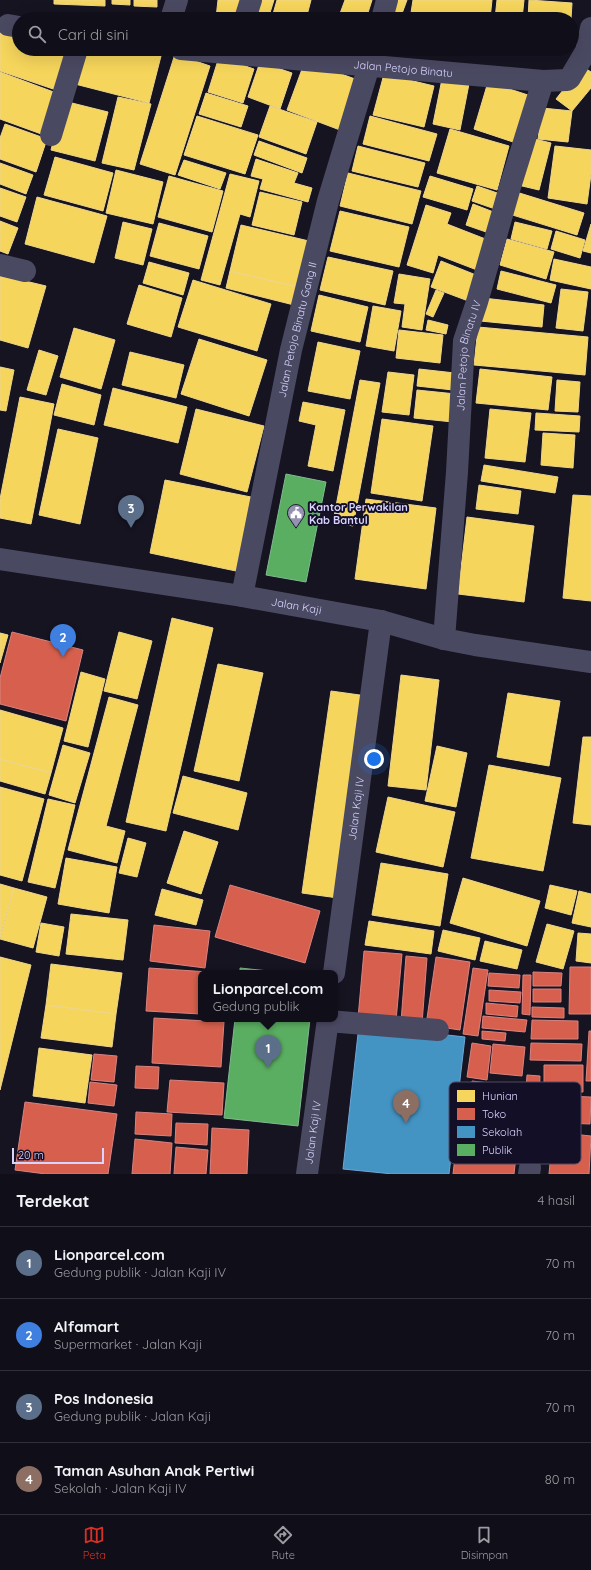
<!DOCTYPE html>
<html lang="id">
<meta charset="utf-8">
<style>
body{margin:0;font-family:Quicksand,sans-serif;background:#1e1d26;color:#f1f3f6}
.scale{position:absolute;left:12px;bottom:10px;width:92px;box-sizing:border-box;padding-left:4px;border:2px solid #d9d4ff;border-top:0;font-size:11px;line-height:14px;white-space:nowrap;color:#d9d4ff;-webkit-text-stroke:3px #130f26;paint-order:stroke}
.you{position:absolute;left:374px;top:759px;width:14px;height:14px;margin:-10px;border:3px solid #fff;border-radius:50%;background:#1a73e8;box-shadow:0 0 0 6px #1a73e833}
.badge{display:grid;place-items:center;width:26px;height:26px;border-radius:50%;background:#d93025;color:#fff;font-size:13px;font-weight:700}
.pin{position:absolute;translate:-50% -33px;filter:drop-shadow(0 1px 2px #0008)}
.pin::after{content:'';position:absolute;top:21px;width:14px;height:12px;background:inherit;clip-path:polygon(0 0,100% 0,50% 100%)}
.popup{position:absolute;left:198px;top:970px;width:140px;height:52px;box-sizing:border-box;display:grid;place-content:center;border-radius:8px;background:#100f19;filter:drop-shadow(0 1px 3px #0005);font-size:13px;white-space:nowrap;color:#9c9ca2}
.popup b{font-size:15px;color:#f1f3f6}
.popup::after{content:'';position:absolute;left:50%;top:100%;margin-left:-8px;border:8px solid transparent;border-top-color:#100f19}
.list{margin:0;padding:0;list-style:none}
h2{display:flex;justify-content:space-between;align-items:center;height:52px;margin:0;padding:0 16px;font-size:17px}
h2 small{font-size:13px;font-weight:400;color:#9c9ca2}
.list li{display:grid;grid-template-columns:26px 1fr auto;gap:12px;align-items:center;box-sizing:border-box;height:72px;padding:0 16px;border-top:1px solid #302f38}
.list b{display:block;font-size:15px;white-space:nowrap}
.list p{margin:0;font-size:13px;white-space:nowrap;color:#9c9ca2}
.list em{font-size:13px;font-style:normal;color:#9c9ca2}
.icon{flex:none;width:22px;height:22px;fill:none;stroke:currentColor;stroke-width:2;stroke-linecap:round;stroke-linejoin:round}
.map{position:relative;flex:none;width:591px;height:1174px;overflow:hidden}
.search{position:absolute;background:#100f19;box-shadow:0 4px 16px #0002;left:12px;right:12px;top:12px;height:44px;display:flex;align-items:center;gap:10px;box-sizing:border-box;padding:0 14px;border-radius:22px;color:#9c9ca2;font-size:15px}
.sheet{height:340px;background:#100f19}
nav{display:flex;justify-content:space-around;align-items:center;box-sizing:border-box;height:56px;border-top:1px solid #302f38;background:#100f19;font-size:11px;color:#9c9ca2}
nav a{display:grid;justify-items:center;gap:2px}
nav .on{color:#d93025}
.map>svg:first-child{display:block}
.homes{fill:#f6d55c;stroke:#edd58d}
.shops{fill:#d6604d;stroke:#d78382}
.schools{fill:#4393c3;stroke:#70a6d5}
.public{fill:#5aae61;stroke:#80b990}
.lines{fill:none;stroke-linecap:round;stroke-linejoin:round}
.street{stroke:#4a4962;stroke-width:22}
.labels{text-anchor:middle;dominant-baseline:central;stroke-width:4;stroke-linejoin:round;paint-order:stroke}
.street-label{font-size:11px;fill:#d9d4ff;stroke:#130f26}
.poi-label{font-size:11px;font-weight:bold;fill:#d9d4ff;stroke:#130f26;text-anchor:start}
.key{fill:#130f26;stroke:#4e4a67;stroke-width:1}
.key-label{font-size:11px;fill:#d9d4ff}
</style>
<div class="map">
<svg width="591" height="1174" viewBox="0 0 591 1174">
<rect width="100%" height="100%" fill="#161421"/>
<path class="homes" d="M54 0H105V6L54 4Z
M112 0H130V5L112 4Z
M134 0H157V7L134 6Z
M218 0H248L243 19 216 18Z
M255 0H274L268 19 250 15Z
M277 0H311L306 19H289L273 14Z
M345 0H372L366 19H338Z
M391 0H407L400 19 386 15Z
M413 0H492L490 19H410Z
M497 0H524L522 19H495Z
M529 0 572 3 571 19H528Z
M0 26 19 33V49H64L73 52 59 91 0 71Z
M80 49H132L161 56 149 103 71 83Z
M175 54 210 66 175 175 140 164Z
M219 57 254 69 243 103 208 92Z
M305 61 358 80 340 130 287 110Z
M260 62 292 73 280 109 248 97Z
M582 66 591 72V88L572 111 556 99Z
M0 72 59 94 44 135 0 119Z
M384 74 434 86 424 127 373 115Z
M442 79 469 84 460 130 433 124Z
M488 82 531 96 516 143 474 129Z
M206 93 248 106 241 127 199 114Z
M118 97 151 104 134 170 102 163Z
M64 101 108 112 95 161 51 150Z
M270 106 317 122 306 154 259 137Z
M542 108 572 111 568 142 538 139Z
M197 116 258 135 245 174 184 155Z
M370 116 437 134 429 161 363 144Z
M5 124 47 139 36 172 0 159V138Z
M450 129 509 146 497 190 437 173Z
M531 138 551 143 539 190 518 185Z
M259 141 307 158 302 173 254 155Z
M358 146 425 163 418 187 352 171Z
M555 146 591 150V174L587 204 548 198Z
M55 157 113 173 103 211 44 195Z
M256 159 298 173 294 183 312 188 308 202 260 189 263 179 251 176Z
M184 160 226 173 220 189 178 175Z
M0 163 33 175 26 194 0 184Z
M116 170 163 182 153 224 106 213Z
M348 173 421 191 412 224 340 206Z
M230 174 259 181 250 217 240 214 220 285 201 280Z
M169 176 223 191 212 232 158 217Z
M430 176 473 189 467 210 423 197Z
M477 186 503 195 498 210 472 201Z
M0 188 26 197 17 222 0 216Z
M513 191 584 213 577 235 506 213Z
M260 192 302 202 294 235 252 225Z
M37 197 107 216 94 263 25 244Z
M473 204 496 213 489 233 466 225Z
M426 205 451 213 447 224 488 240 477 270 438 255 433 273 407 265Z
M340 211 409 227 399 267 330 251Z
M0 221 18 228 8 254 0 251Z
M123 222 152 229 143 265 115 258Z
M515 222 552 231 547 249 511 239Z
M159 223 208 236 199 269 150 256Z
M591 224V253L583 251Z
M241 225 309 241 298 287 230 271Z
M556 231 585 240 580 258 551 249Z
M507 239 554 252 546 279 500 265Z
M328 257 393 271 385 305 320 290Z
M554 259 591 267V289L550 280Z
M441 261 481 277 471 302 431 287Z
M149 262 189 273 183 295 143 283Z
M230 271 298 287 294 305 226 288Z
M501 271 556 285 551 303 497 289Z
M399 274 430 279 422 330 402 327 405 304 394 303Z
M0 275 46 286 28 348 0 340Z
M193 280 271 304 257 351 178 327Z
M139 285 182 298 171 337 127 324Z
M561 289 588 292 583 331 556 328Z
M436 290 444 293 433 317 426 314Z
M319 295 368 307 360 342 311 331Z
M483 298 544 305 542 327 480 321Z
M373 306 401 311 394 351 366 346Z
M428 320 448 325 446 334 426 330Z
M478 327 588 337 585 375 474 365Z
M74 328 115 340 101 389 60 377Z
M399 330 443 335 440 363 396 358Z
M199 339 267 360 249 416 181 394Z
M318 342 360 351 350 399 308 391Z
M39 350 58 356 46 395 27 390Z
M130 352 184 365 176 398 122 385Z
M0 367 14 370 6 411 0 410Z
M419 369 455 373 453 390 417 386Z
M480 369 552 377 548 410 476 403Z
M388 372 414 375 409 415 382 412Z
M360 380 380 383 353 526 333 522Z
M557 380 580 382 578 412 555 411Z
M62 384 101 395 94 425 54 415Z
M113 388 187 407 178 443 104 425Z
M417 390 456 394 453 422 414 418Z
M20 397 54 404 31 524 0 518V499Z
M303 402 345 410 333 471 308 466 316 425 299 421Z
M196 409 264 426 247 492 180 474Z
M490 409 531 413 525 462 485 458Z
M536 413 580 416 579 432 535 430Z
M382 419 433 426 422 501 371 493Z
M58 429 98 438 80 524 39 515Z
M543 433 575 435 573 468 541 465Z
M484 465 558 477 555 493 481 481Z
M165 480 251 497 236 571 150 553Z
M479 485 521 491 518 514 476 509Z
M573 495 591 496V601L563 598Z
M366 499 436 508 426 589 355 579Z
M467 517 534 526 524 602 458 594Z
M172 618 213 628 166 831 126 822Z
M119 632 152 641 137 699 104 691Z
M0 633 8 635 0 663Z
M218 664 263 673 239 781 194 771Z
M81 672 105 679 88 747 64 741Z
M401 675 439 680 426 790 388 786Z
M331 691 367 696 338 898 302 893Z
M508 693 560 701 549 766 497 757Z
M109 697 138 705 106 826 125 831 117 863 68 850Z
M0 710 63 728 51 773 0 759Z
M583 737H591V825L573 823Z
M63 745 90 753 75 803 49 795Z
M437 746 467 753 456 807 425 801Z
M0 759 51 773 45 794 0 781Z
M489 765 561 778 543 871 471 858Z
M183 776 247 793 238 830 173 813Z
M0 787 44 799 22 881 0 875Z
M388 797 455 812 443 867 376 852Z
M48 799 75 805 55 888 28 882Z
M184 831 218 842 201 894 167 883Z
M128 838 146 843 137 877 119 873Z
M66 858 117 867 109 913 58 904Z
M381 863 448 874 440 926 372 915Z
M463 878 540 901 527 946 450 923Z
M0 884 14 888 0 937Z
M550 885 577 891 571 915 545 908Z
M14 888 47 897 33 948 0 939Z
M162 889 203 900 196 925 155 915Z
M579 891 591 894V927L572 923Z
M71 914 128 920 123 960 66 954Z
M369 921 434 931 431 954 365 945Z
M41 923 64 927 59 956 36 952Z
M547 924 574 931 563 969 536 962Z
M443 930 480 938 475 960 438 951Z
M578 933 591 934V963L576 961Z
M485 941 522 950 517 969 480 961Z
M0 957 31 965 0 1090Z
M51 964 122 973 116 1014 46 1005Z
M46 1005 116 1014 112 1047 41 1038Z
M39 1048 92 1055 85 1103 33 1096Z"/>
<path class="shops" d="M12 632 83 650 66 721 0 704V678Z
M230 885 320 911 305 963 215 937Z
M154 925 210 931 205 968 150 961Z
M364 951 402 954 396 1021 358 1018Z
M406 956 427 958 422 1024 401 1022Z
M436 957 470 962 460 1030 426 1025Z
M570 967H591V1014H569Z
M149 968 224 973H201V1014L146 1011Z
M473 968 488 970 478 1036 463 1034Z
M533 972 562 973 561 986H533Z
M489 973 520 975 519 988 488 986Z
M523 975H531L530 1015 522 1014Z
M533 989H561V1002H533Z
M489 990 521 992 520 1003 489 1001Z
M486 1003 518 1006 517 1017 486 1014Z
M532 1007 564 1008V1018L532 1017Z
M483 1016 527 1020 525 1032 482 1028Z
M154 1018 224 1022 221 1067 152 1063Z
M532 1020 578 1021V1039H531Z
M482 1031 506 1033 505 1041 482 1039Z
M589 1031H591V1081H586Z
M472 1043 491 1046 487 1080 467 1077Z
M531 1043 582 1044 581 1061 530 1060Z
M493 1044 525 1047 522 1076 490 1073Z
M94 1054 117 1056 114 1082 91 1080Z
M544 1065H583V1092H544Z
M136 1066 159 1067 158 1089 135 1088Z
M527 1075 540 1076 539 1102 525 1101Z
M170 1080 224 1083 222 1115 167 1112Z
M472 1081 524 1087 521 1106 470 1100Z
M90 1082 117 1085 114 1106 88 1103Z
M543 1095 563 1097 561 1113 542 1111Z
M566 1096 591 1097 590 1124 565 1123Z
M25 1102 117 1114 108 1174H46L15 1170Z
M459 1108 524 1115 519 1153 455 1146Z
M136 1112 172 1114 171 1136 135 1134Z
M176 1123 208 1124 207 1145 175 1143Z
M212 1128 249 1130 247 1174H210Z
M553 1132 591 1136 589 1174H549Z
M135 1139 172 1143 170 1174H132Z
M176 1147 208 1150 206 1174H174Z
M456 1149 516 1156 514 1174H453Z"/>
<path class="schools" d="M359 1025 465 1037 449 1174H393L343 1169Z"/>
<path class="public" d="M286 474 326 482 306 582 266 575Z
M240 968 288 973H240Z
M235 1019H310L298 1126 224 1118Z"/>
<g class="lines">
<g class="street">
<path d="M171 19 177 0"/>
<path d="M245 19 251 0"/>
<path d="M382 19 387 0"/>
<path d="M8 25 19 27"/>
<path id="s1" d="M181 49 543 81 567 80 570 78 586 51 591 28"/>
<path d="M51 135 77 49"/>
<path d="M0 265 25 271"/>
<path id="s2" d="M0 559 242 596 381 621 444 639 475 645 591 662"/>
<path id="s3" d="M242 596 291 350 328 201 374 49"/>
<path id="s4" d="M444 639 457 472 464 341 477 302 510 187 543 81"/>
<path id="s5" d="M334 973 381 621"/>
<path d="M328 1021 438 1030"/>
<path id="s6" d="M307 1174 328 1019"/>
<path d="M529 1174 530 1168"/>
</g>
</g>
<defs>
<symbol id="civic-pin" viewBox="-11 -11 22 30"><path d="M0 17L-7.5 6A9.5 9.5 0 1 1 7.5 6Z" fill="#9591b1" stroke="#130f26"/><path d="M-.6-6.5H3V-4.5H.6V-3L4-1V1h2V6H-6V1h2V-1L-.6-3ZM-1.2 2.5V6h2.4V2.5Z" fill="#fff"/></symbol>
</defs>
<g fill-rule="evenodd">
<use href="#civic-pin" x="286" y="503" width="20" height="27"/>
</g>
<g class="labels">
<g class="street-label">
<text stroke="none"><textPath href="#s1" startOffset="223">Jalan Petojo Binatu</textPath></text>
<text stroke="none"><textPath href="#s3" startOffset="272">Jalan Petojo Binatu Gang II</textPath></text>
<text stroke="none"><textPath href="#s4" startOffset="285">Jalan Petojo Binatu IV</textPath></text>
<text stroke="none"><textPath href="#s2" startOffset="300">Jalan Kaji</textPath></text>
<text stroke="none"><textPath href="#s5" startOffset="166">Jalan Kaji IV</textPath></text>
<text stroke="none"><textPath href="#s6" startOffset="42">Jalan Kaji IV</textPath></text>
</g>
<g class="poi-label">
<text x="309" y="507">Kantor Perwakilan<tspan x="309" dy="13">Kab Bantul</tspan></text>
</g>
</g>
<rect x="449" y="1082" width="132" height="82" rx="6" class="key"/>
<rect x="457" y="1090" width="18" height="12" fill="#f6d55c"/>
<rect x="457" y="1108" width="18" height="12" fill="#d6604d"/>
<rect x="457" y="1126" width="18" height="12" fill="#4393c3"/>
<rect x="457" y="1144" width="18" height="12" fill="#5aae61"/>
<g class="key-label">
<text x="482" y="1100">Hunian</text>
<text x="482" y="1118">Toko</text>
<text x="482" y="1136">Sekolah</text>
<text x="482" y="1154">Publik</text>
</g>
</svg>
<div class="scale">20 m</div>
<div class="you"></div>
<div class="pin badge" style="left:268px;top:1068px;background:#5c6f8a">1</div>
<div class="popup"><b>Lionparcel.com</b>Gedung publik</div>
<div class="pin badge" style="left:63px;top:657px;background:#3f7fe0">2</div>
<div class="pin badge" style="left:131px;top:528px;background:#5c6f8a">3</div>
<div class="pin badge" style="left:406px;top:1123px;background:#8d6e63">4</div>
<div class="search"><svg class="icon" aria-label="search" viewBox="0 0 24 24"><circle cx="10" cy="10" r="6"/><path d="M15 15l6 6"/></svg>Cari di sini</div>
</div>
<section class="sheet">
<h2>Terdekat<small>4 hasil</small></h2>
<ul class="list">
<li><span class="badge" style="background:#5c6f8a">1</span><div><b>Lionparcel.com</b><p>Gedung publik · Jalan Kaji IV</p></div><em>70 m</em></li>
<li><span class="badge" style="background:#3f7fe0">2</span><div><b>Alfamart</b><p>Supermarket · Jalan Kaji</p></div><em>70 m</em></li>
<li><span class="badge" style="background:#5c6f8a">3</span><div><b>Pos Indonesia</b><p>Gedung publik · Jalan Kaji</p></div><em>70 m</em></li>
<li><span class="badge" style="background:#8d6e63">4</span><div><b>Taman Asuhan Anak Pertiwi</b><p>Sekolah · Jalan Kaji IV</p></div><em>80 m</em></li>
</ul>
</section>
<nav>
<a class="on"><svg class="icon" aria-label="map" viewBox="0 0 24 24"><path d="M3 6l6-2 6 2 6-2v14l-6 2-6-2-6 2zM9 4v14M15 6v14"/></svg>Peta</a>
<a><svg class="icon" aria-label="directions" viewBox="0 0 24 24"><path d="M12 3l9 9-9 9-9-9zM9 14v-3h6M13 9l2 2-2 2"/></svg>Rute</a>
<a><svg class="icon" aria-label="saved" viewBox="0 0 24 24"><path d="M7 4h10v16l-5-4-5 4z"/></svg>Disimpan</a>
</nav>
